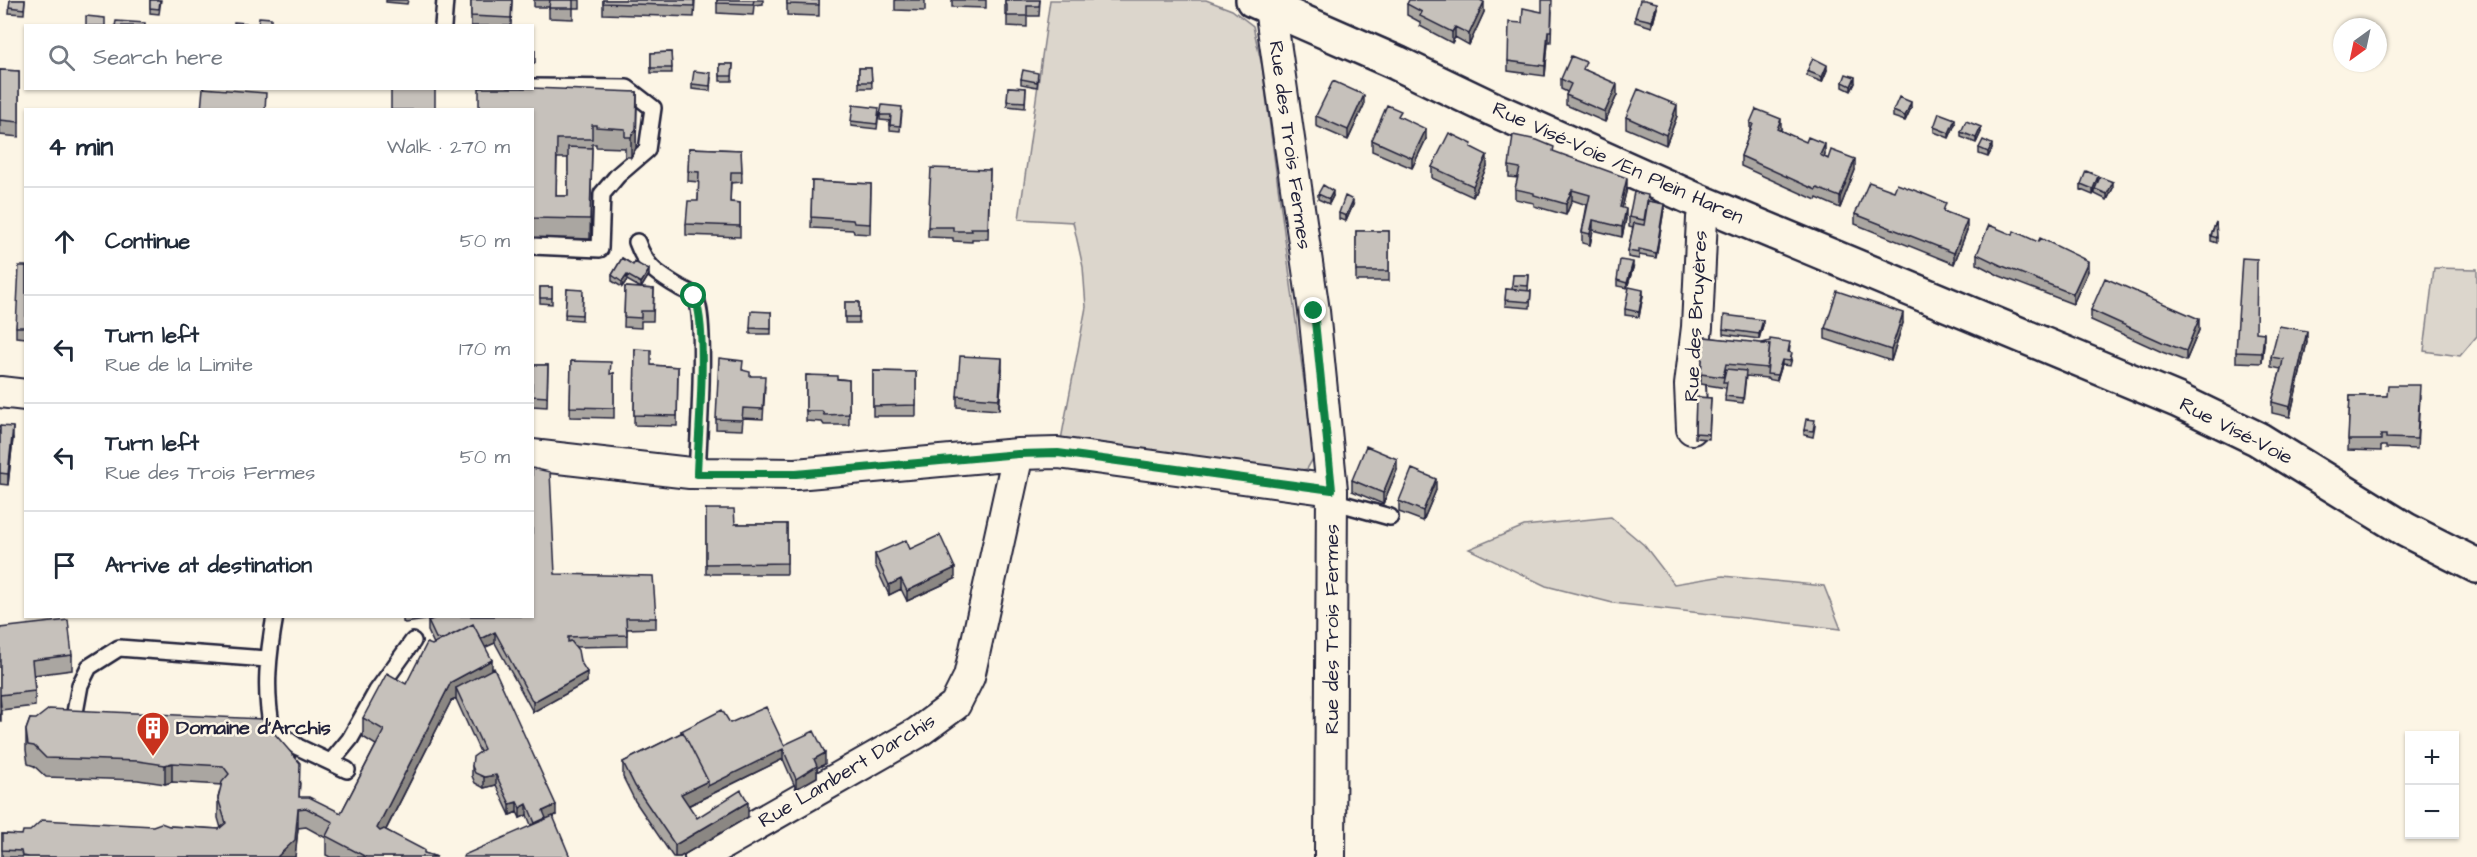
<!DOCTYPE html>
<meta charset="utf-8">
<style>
body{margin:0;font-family:"Architects Daughter",sans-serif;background:#f2f2f3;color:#1f2937}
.controls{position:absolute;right:18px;bottom:18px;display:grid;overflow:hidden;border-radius:0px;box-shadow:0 2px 4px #0004}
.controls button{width:54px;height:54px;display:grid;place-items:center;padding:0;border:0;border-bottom:2px solid #e0e1e3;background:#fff;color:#1f2937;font:30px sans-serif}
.compass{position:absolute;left:2333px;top:18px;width:54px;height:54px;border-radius:50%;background:#fff;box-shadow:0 2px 4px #0004;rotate:213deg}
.stop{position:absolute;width:18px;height:18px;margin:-14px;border:4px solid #0b8043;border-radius:50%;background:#fff}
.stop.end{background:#0b8043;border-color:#fff;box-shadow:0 2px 6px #0008}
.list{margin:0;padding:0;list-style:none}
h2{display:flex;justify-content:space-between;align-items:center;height:78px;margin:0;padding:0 24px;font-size:26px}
h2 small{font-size:20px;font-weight:400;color:#747a83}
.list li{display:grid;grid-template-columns:39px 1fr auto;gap:18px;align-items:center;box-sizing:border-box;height:108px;padding:0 24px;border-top:2px solid #e0e1e3}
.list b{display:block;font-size:22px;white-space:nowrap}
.list p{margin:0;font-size:20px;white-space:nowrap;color:#747a83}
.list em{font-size:20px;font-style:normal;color:#747a83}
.icon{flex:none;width:33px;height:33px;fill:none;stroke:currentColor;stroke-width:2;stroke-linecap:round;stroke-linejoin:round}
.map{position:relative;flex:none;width:2477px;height:857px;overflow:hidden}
.search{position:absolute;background:#fff;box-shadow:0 2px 4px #0004;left:24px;top:24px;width:510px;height:66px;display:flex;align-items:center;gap:15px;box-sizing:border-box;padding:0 21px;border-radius:0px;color:#747a83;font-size:22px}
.panel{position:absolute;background:#fff;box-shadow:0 2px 4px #0004;left:24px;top:108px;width:510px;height:510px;border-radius:0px}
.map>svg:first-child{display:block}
.green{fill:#dcd6cc;stroke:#7f7c84;stroke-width:1.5}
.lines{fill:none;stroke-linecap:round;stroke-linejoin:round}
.service-casing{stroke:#22223b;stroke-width:20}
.minor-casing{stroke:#22223b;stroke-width:34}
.tertiary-casing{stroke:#22223b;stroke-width:38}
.service{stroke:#fcf5e5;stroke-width:15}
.minor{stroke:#fcf5e5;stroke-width:30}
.tertiary{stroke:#fcf5e5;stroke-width:33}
.wall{fill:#aaa6a1;stroke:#22223b;stroke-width:1.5;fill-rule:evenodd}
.shaded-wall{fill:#8b8783;stroke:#22223b;stroke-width:1.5}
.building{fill:#c6c1bb;stroke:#22223b;stroke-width:1.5}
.route{stroke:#0b8043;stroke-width:8}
.labels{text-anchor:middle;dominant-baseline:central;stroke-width:5;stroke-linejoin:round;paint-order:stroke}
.street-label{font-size:20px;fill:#22223b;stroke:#fcf5e5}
.poi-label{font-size:20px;font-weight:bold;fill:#22223b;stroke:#fcf5e5;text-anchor:start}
</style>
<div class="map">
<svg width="2477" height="857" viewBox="0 0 2477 857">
<rect width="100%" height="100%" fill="#fcf5e5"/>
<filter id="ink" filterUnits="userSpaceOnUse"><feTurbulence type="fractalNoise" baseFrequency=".0167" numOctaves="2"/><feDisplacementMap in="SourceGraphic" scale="12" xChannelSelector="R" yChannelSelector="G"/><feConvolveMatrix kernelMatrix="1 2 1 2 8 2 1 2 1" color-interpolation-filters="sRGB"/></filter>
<g filter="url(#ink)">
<path class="green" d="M1050 0H1206L1232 10 1253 26 1262 66 1314 457 1307 469 1285 473 1060 445 1086 307 1083 267 1073 222 1019 219Z
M2434 268 2477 269V336L2460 356 2424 351Z
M1611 517 1644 545 1674 584 1723 576 1824 586 1841 629 1613 603 1546 586 1469 549 1524 526Z"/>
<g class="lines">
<defs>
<path id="service" d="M443 26 445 0
M532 87 627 88 653 108 647 150 618 175 602 194 600 249 532 246
M637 242C646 267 656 273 679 287 683 290 691 292 694 296 708 311 698 447 697 474
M1332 501 1390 517
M275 616C268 655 264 690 272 729L298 747 347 770
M74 718 80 685 89 667 119 648 267 659
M331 762 350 739 377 691 413 641"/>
<path id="minor" d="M1270 8 1314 311 1332 490 1330 857
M0 392 26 395
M1692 429 1690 385 1697 327 1702 218 1706 204
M532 455 690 473 796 474 1018 454 1058 453 1332 490
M700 857 917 733 955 705 969 677 1018 454"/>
<path id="tertiary" d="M1253 0 1397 63 1493 109 1694 199 2177 400 2258 439 2406 530 2477 566"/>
</defs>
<use href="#service" class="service-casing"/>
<use href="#minor" class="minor-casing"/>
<use href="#tertiary" class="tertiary-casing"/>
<use href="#service" class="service"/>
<use href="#minor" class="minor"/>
<use href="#tertiary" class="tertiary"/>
</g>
<path class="wall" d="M10 0H25L24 14 9 13Z
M150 0H161L159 14 150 13Z
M386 0H408L407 4 386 2Z
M460 0H512L511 26H471V0Z
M534 0H580V8H573V19L549 18V7H534Z
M603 0H695L694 17 603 14Z
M717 0H763V4L754 5 753 15 717 13Z
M787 0H819V16L787 15Z
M895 0H925V11L895 10Z
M952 0H986V8L952 7Z
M1005 0H1040L1039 16H1027V27L1007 26V15H1005Z
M1407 4 1484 12 1469 45 1455 37 1452 43 1420 26V22L1407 15Z
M1657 8 1652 27 1635 22V17Z
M1552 11 1551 42H1548L1545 76 1508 71V61L1522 23 1542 12Z
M671 52 672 73H651V53Z
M720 64H733L732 81H720Z
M859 68H871L872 88H859Z
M0 70 19 71V137L0 135Z
M1586 70 1617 95 1605 122 1566 105V95L1567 92 1561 89V79Z
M1827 70 1822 82 1807 76V71Z
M711 78 710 91 692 89V84Z
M1038 78 1037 87 1021 84V79Z
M1843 82 1855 83 1851 91 1843 87Z
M1008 87 1026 88 1025 108 1007 106Z
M637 92 636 148 631 157H625V148L596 147V144H592L590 239 532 237V110ZM557 158H568V196H556Z
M1364 105 1348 140 1316 126V116Z
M1911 108 1905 121 1893 117V111Z
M902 112 900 131 890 130V121L880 120V115Z
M879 113 877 129 851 126V121Z
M1677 116 1666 145 1626 128V117Z
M1401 117 1426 139 1412 168 1372 151V140Z
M1750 123 1781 129 1780 130 1825 155 1824 157 1855 170 1840 208 1817 198 1816 200 1741 166V156L1750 132Z
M1955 124 1949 138 1934 132V127Z
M1961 132H1981L1976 143 1961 137Z
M689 148 741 150 742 182 731 183 730 202 740 203V237L686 235V224L698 201 699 182 688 181Z
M1472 148 1487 166 1473 197 1432 178V167Z
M1979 148 1992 149 1988 157 1979 154Z
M1554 152 1627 188 1622 208 1626 219 1622 237 1593 230 1590 245 1582 243V232L1587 205 1572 200 1566 215 1534 206V203L1515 199V189L1518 178 1509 177V166Z
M990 170 988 239H972V242L953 241V238L928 237V227Z
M812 181 871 184 870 234 854 233 853 230 811 228Z
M2098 181 2113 188 2107 200 2095 194V190L2093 195 2081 190V184Z
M1318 194 1333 196 1329 204 1318 199Z
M1648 201 1664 209 1656 258 1639 255V259L1628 257V251L1633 228 1629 227V217Z
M1353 205 1346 221 1339 219V213Z
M1946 212 1967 230 1954 264 1855 224V214Z
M2216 222 2217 243 2211 241V236Z
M1356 231H1389V281H1356Z
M1977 254 2088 271 2073 304 2000 276 1977 264Z
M622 258 649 275 641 288 654 289 653 321H641V328L624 327 625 287 641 288 627 280 622 287 612 281V275Z
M26 266V338L16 337V327Z
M1633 268 1627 288 1617 286V280Z
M1513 275H1529L1528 291H1531L1530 308 1505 306 1506 289 1512 290Z
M540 287H552V304L540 303Z
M567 289 583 295 582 320 565 319Z
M1643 295 1639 317 1625 315V309Z
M845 302H859V323H845Z
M2091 310 2199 330 2186 361 2162 352 2091 320Z
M771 312V334H750V328Z
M1903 323 1891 361 1825 339V328Z
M1763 325 1759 339 1723 334V329Z
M1704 337 1790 347 1789 353 1792 358 1790 366 1782 365 1777 381 1767 379V378L1746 376 1743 403 1725 401 1726 388 1701 384V374Z
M2307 342 2290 417 2272 413V402L2281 369 2271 367V357Z
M2264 344 2262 363 2236 362V352Z
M635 349 651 365 678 367 677 426 634 425Z
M571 361 611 374 614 373V418L570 417Z
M532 365H548L547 407 532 406Z
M1002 369 999 410 957 407V396Z
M743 370 765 386 763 419 743 418 742 430 716 429V419Z
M873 371 916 372V416H873Z
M806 375 849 380V425H824L822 422 806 421Z
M2350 396H2420L2417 449 2386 448V446H2381V451L2348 450Z
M1696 397 1711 398 1709 439 1695 438Z
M0 426 13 438 8 485 0 484Z
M1815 426 1813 437 1804 435V430Z
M1397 470 1383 504 1352 491V480Z
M1436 490 1423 521 1399 512V501Z
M706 509 735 524H787V574H706Z
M910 549 955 579 907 601 901 589 889 595 875 565V554Z
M555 574 656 618V628L627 629V646L575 647 587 682 533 712 495 643 485 647 492 669 556 815 531 825 527 815 520 818 517 812 510 815 496 785 484 788 475 783 472 776V766L480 752 456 699 451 701 386 830 424 853 437 857H330L326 855V838L306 827 298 828 295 857H2V834L22 835 169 826 219 829 221 828 218 818V798L222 785 172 782 165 784 138 780 46 777 34 766 28 764 26 750V730L30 719 300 783 299 797 341 813 376 745 363 737V718L406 684 432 645 434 644 428 631V621L433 619 405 623 403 622V616H532Z
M0 628 72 655V670L34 675 35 691V706L1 710V721H0Z
M730 723 784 745 825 764 817 768V777L796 789 783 759 688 806 697 818 748 817 680 857H673L635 801 623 777V762L681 733V731Z"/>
<path class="shaded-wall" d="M1484 2V12L1469 45V34Z
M1657 3V8L1652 27V21Z
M1455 27V37L1452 43V32Z
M1548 31V42L1545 76V66Z
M1827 65V70L1822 82V77Z
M1855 77V83L1851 91V86Z
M1617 84V95L1605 122V112Z
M637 92 636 148 631 157V137Z
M1364 95V105L1348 140V130Z
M1911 102V108L1905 121V116Z
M1677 105V116L1666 145V135Z
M1781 119V129L1777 139V129Z
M1955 119V124L1949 138V133Z
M1981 127V132L1976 143V138Z
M1426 129V139L1412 168V158Z
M1825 144V155L1820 165V155Z
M1992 144V149L1988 157V152Z
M1487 155V166L1473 197V186Z
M1855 159V170L1840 208V197Z
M2098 176V182L2093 195V189Z
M1627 178V188L1620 217V207Z
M2113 182V188L2107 200V194Z
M1572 190V200L1566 215V204Z
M1333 191V196L1329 204V199Z
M1353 200V205L1346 221V216Z
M1664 204V209L1656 258V253Z
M1626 209V219L1622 237V227Z
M1593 220V230L1590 245V234Z
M1967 220V230L1954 264V253Z
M2088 261V271L2073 304V294Z
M1633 262V268L1627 288V283Z
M649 270V275L641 288V283Z
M627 275V280L622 287V282Z
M1643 290V295L1639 317V312Z
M1903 313V323L1891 361V350Z
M2199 319V330L2186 361V351Z
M1763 320V325L1759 339V334Z
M2307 331V342L2290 417V407Z
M2264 333V344L2262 363V353Z
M1002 358V369L999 410V399Z
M1782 360V365L1777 381V375Z
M13 427V438L8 485V474Z
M1397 459V470L1383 504V493Z
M1436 479V490L1423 521V511Z
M955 568V579L907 601V591Z
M901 579V589L889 595V585Z
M495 632V643L477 651V641Z
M492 660V679L456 688V699L451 701 377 847V828L451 682Z
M587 672V682L533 712V702Z
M783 749V759L681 809V794L708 781Z
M825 753V764L817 768V777L796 789V779L814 759Z
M172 763V782L165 784V765Z
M496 775V785L484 788V777Z
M517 802V812L510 815V804Z
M748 802V817L680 857H675V845Z
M527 804V815L520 818V808Z
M556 805V815L543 821V811Z
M298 809V828L295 857H277Z"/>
<path class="building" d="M10 0H25L24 9 9 7Z
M150 0H160L159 9 150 8Z
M471 0H512L511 18 471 16Z
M550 0H573V8H549Z
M603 0H694V6L603 3Z
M717 0H754L753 4 717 3Z
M787 0H819V5L787 4Z
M1005 0H1040L1039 6H1027V16H1007V5L1005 4Z
M1409 0H1480L1484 2 1469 34 1455 27 1452 32 1420 16 1422 12 1407 4Z
M1542 0H1552L1551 31H1548L1545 66 1508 61 1509 22 1522 23 1523 8 1542 12Z
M1640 0H1645L1657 3 1652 21 1635 17Z
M86 16 105 18V26H86Z
M259 17 271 18V26H258Z
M116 21 145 23V26H115Z
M234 22 246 23V26H234Z
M532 50H535V63H532Z
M671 52 672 68H651V53Z
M1571 56 1586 62 1583 69 1617 84 1605 112 1566 95 1571 84 1561 79Z
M1813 58 1827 65 1822 77 1807 71Z
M720 64H733L732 76H720Z
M859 68H871L872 82H859Z
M0 70 19 71V122L0 120Z
M1023 70 1038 73 1037 82 1021 79Z
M694 71 711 73 710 86 692 84Z
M1846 74 1855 77 1851 86 1843 82Z
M1333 81 1364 95 1348 130 1316 116Z
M1008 87 1026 88 1025 102 1007 101Z
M203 88 266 93 265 110H201Z
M391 88H435V110H391Z
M479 88H532L637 92 636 129 631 137H625V129L596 127V125H592V139H557L556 196H568V147L592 148 590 219 532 218V110H479Z
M1638 89 1677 105 1666 135 1626 117Z
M1899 97 1911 102 1905 116 1893 111Z
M853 105 879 108 877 124 851 121Z
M882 105 902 107 900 126 890 125 891 115H880Z
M1387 105 1401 111 1398 116 1426 129 1412 158 1372 140Z
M1756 109 1781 119 1777 129 1806 142 1808 137 1825 144 1820 155 1828 159 1831 150 1855 159 1840 197 1817 188 1816 190 1741 156 1753 124 1750 123Z
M1939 113 1955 119 1949 133 1934 127Z
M1966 121 1981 127 1976 138 1961 132Z
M1449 133 1472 144 1471 147 1487 155 1473 186 1432 167Z
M1513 135 1537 140 1554 147 1553 151 1627 178 1620 207 1626 209 1622 227 1593 220 1590 234 1582 232 1590 195 1572 190 1566 204 1534 195V193L1515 189 1520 168 1509 166Z
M1983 140 1992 144 1988 152 1979 148Z
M689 148 741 150 742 172H731L730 202 740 203V226L686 224 688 201H698L699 172 688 171Z
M931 168 990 170 988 228H971L972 231H953V227H928Z
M2086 171 2098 176 2093 189 2081 184Z
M2100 177 2113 182 2107 194 2095 189Z
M812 181 871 184 870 224 854 223 853 220 811 217Z
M1869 182 1894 191 1897 184 1922 193 1946 203 1943 211 1967 220 1954 253 1855 214Z
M1323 185 1333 191 1329 199 1318 194Z
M1634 192 1648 195 1644 220 1629 217Z
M1345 196 1353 200 1346 216 1339 213Z
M1648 201 1664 204 1656 253 1639 249V253L1628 251 1634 223 1644 225Z
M2216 222 2217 238 2211 236Z
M1989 225 2013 235 2014 231 2038 242 2040 238 2088 261 2073 294 2000 265 1977 254Z
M1356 231H1389V271H1356Z
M622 258 633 265 635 262 649 270 641 283 627 275 622 282 612 275Z
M2242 258 2257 259 2256 332 2264 333 2262 353 2236 352Z
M1620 260 1633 262 1627 283 1617 280Z
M19 266H26V327H16Z
M1513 275H1529L1528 286 1512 285Z
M2105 278 2199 319 2186 351 2162 342 2091 310Z
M540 287H552V298H540Z
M625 287 654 289 653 311H641V318L624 317Z
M1629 287 1643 290 1639 312 1625 309Z
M567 289 583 290 582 315 565 314Z
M1506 289 1531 291 1530 302 1505 300Z
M1837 291 1903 313 1891 350 1825 328Z
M845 302H859V317H845Z
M751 311 771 312V329L750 328Z
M1724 315 1763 320 1759 334 1723 329Z
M2279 326 2307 331 2290 407 2272 402 2282 365 2283 359 2271 357Z
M1704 337 1770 344 1767 368 1726 364 1723 377 1701 374Z
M1770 339 1790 342 1788 352 1792 353 1790 361 1782 360 1777 375 1767 374 1770 344H1762V343L1770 341Z
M635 349 651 350V365L678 367 677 416 634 415Z
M960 356 1002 358 999 399 957 396Z
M719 358 743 361 742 370 750 372V376H765L763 409 743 408 742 420 716 419Z
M571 361 611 362 610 374 614 373V408L570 407Z
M532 365H548L547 397 532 396Z
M1726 369 1746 371 1743 398 1725 396 1727 382H1723Z
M873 371 916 372V405L873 406Z
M806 375 837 376V379L849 380V414L824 415 822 411H806Z
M2388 385H2420L2417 439 2386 438V435H2381V440H2348L2350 396H2387Z
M1696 397 1711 398 1709 434 1695 433Z
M1806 419 1815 420 1813 431 1804 430Z
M0 426 13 427 8 474 0 473Z
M1366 446 1397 459 1383 493 1352 480Z
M532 468 550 472 555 574 653 576 656 618H626L627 635 568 637V642L571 641 578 650 580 661 587 672 533 702 495 632 481 639 473 624 443 640 436 638 428 621 441 616H532Z
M1412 469 1436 479 1423 511 1399 501Z
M706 509H734L735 524H787V563L706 564Z
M940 535 955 568 907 591 901 579 889 585 875 554 906 540 910 549Z
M68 620 72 655 32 660 35 691 0 695 1 706H0V628Z
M473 624 492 660 451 682 377 828 380 831 384 829 424 850V853L437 857H366L326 836 333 822 306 808 298 809 295 840 277 857H29L22 856 21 851 2 850V834L22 835 23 831H30L42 820 153 826 161 823 169 826 219 829 226 823 218 798 222 782 229 774 223 766 172 763 165 765 138 761 46 758 34 746 28 745 26 730 30 719H36L49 709 262 719 300 763 299 797H309L341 813 384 730 363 718 387 673 406 684 427 643 432 645Z
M494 668 556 805 543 811 546 818 535 823 527 804 520 808 517 802 510 804 496 775 484 777 475 773 472 766 473 757 484 749 456 688Z
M766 707 784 745 814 731 825 753 814 759 817 766 796 779 783 749 708 786V781L683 732 682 733 681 731 722 710 730 723Z
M683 732 708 781 681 794 697 818 741 790 748 802 675 845 635 786 623 762Z
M553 816 570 857H463L464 855Z"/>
</g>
<g class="lines" filter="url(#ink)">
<path class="route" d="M694 296C709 325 698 436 697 474H796L1018 454 1058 453 1332 490 1314 311"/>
</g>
<defs>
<symbol id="building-pin" viewBox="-11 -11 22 30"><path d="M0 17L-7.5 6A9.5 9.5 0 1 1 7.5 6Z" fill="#c8321e" stroke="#fcf5e5"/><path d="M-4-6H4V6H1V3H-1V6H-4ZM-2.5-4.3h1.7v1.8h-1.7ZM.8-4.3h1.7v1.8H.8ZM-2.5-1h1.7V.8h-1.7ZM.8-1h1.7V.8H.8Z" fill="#fff"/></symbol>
</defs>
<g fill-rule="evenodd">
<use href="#building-pin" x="134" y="709" width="38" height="52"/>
</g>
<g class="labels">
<g class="street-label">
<text transform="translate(1290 145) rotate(82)">Rue des Trois Fermes</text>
<text transform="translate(1618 163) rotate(24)">Rue Visé-Voie /En Plein Haren</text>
<text transform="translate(1696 316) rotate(-87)">Rue des Bruyères</text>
<text transform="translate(2236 431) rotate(27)">Rue Visé-Voie</text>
<text transform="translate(1332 629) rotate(-90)">Rue des Trois Fermes</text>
<text transform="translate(847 771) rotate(-31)">Rue Lambert Darchis</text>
</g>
<g class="poi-label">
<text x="176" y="728">Domaine d'Archis</text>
</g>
</g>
</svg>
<div class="controls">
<button>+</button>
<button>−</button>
</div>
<svg class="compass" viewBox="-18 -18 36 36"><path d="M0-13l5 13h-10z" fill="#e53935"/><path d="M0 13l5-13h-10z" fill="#747a83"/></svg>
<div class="stop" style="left:694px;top:296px"></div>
<div class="stop end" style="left:1314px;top:311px"></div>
<div class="search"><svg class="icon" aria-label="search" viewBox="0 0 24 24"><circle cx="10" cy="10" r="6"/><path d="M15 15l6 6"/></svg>Search here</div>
<section class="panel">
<h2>4 min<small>Walk · 270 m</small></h2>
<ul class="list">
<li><svg class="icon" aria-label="ahead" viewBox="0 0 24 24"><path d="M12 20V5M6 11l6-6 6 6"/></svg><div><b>Continue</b></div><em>50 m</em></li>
<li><svg class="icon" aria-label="left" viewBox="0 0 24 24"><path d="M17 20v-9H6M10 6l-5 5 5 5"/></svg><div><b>Turn left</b><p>Rue de la Limite</p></div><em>170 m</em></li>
<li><svg class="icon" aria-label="left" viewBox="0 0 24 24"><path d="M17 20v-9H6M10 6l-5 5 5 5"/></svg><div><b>Turn left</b><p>Rue des Trois Fermes</p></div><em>50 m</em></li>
<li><svg class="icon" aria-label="arrive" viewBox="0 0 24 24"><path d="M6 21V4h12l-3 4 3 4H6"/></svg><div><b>Arrive at destination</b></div></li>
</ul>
</section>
</div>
